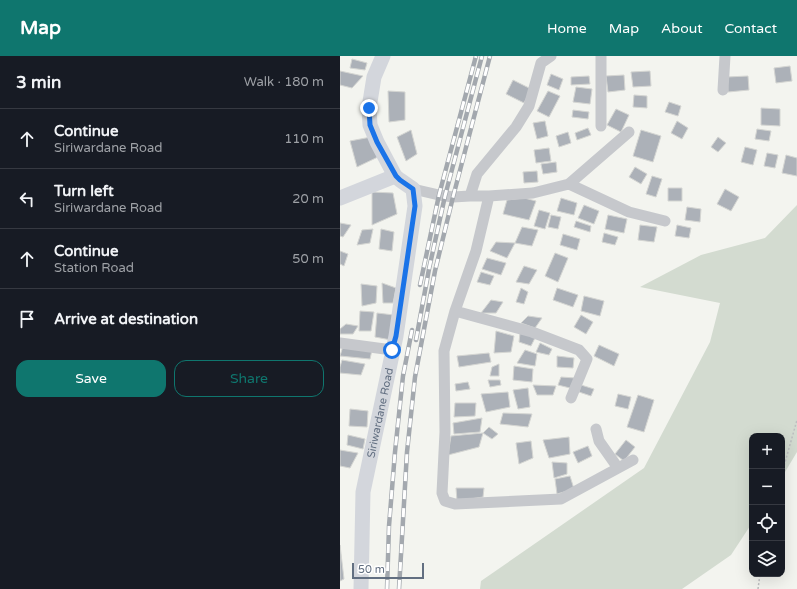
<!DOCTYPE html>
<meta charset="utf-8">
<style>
body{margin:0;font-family:"Varela Round",sans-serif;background:#242831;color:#f1f3f6}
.controls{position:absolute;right:12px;bottom:12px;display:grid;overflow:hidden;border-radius:8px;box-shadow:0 4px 16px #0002}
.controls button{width:36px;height:36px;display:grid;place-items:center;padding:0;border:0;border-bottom:1px solid #363941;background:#171b24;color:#f1f3f6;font:20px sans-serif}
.scale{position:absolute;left:12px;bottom:10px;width:72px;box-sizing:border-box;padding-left:4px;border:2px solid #626f81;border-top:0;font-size:11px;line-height:14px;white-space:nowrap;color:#626f81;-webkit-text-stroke:3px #fff;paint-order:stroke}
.stop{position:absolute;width:12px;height:12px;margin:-9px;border:3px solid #1a73e8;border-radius:50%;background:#fff}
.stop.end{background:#1a73e8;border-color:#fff;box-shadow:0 1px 4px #0008}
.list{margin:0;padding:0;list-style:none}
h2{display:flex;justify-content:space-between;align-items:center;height:52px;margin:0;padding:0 16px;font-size:17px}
h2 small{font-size:13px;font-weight:400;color:#9ea1a6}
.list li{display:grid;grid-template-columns:26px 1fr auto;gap:12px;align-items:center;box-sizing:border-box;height:60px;padding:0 16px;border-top:1px solid #363941}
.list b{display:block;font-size:15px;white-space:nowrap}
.list p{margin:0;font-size:13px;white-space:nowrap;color:#9ea1a6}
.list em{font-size:13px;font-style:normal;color:#9ea1a6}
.actions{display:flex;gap:8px;padding:12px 16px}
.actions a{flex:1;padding:9px 0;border:1px solid #0f766e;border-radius:12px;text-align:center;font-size:14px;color:#0f766e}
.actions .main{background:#0f766e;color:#fff}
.icon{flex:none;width:22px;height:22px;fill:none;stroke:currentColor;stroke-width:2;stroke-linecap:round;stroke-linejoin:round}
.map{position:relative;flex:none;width:457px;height:533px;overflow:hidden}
header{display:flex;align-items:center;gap:24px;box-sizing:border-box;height:56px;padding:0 20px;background:#0f766e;color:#fff}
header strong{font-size:19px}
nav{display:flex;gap:22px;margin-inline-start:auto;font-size:14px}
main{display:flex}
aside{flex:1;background:#171b24}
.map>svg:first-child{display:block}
.green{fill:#d3dbd0}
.building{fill:#acb1b8;stroke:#d4d5d2}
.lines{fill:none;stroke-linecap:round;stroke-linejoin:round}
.path{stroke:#bdbec0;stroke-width:1.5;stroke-dasharray:2 2;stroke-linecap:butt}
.street{stroke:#c6c8cc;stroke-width:11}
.secondary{stroke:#d3d6dc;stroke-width:15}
.rail-casing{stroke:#a3a8ae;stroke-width:4.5}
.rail{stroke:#fff;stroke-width:3;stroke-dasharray:9;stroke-linecap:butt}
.route{stroke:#1a73e8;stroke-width:5}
.labels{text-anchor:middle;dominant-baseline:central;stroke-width:4;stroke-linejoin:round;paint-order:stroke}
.street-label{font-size:11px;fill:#626f81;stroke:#fff}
</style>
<header>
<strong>Map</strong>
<nav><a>Home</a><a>Map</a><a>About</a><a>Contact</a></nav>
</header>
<main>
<aside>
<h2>3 min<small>Walk · 180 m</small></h2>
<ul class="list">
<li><svg class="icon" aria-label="ahead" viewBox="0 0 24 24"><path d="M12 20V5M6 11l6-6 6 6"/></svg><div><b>Continue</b><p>Siriwardane Road</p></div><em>110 m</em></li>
<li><svg class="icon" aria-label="left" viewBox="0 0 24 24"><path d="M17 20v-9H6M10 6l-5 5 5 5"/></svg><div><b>Turn left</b><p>Siriwardane Road</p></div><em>20 m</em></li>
<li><svg class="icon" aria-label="ahead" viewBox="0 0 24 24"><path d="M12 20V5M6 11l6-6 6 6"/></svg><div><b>Continue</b><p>Station Road</p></div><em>50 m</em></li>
<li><svg class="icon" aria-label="arrive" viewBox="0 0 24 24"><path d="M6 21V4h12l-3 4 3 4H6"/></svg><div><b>Arrive at destination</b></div></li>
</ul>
<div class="actions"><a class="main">Save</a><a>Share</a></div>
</aside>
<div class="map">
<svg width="457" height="533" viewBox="0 0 457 533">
<rect width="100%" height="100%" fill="#f3f4ef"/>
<path class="green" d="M457 149V396L442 421V380H412V467L391 499 342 533H140L141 525 304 412 370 286 380 247 300 231 361 199 425 182Z"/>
<path class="building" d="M12 3 27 7 25 14 10 12Z
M450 10 452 25 436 27 434 12Z
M0 15 23 20 12 32 0 29Z
M310 15 311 30 293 31 291 16Z
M211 18 223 23 219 34 207 29Z
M284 19 285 34 268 36 266 20Z
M249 20 250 28 231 29V21Z
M408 20 409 34 388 36 387 21Z
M173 24 191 33 184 47 166 38Z
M236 31 252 33 250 48 233 46Z
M48 35 65 36V64L49 66Z
M208 35 220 40 209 61 197 55Z
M294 39 307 40V52L293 51Z
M329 46 341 50 338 60 325 56Z
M421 52 440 53V70L421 69Z
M276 53 289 59 281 76 267 69Z
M233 54 249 56 248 63 232 61Z
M205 65 208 80 197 83 193 67Z
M337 65 348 72 342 83 331 77Z
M248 72 251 79 237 84 235 77Z
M417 73 431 75 429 85 415 83Z
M71 74 77 98 66 105 57 81Z
M301 74 321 80 313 106 293 100Z
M228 76 231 87 219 91 216 80Z
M31 81 40 100 17 111 10 85Z
M378 81 386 87 378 96 371 91Z
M405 91 417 94 413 109 401 106Z
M209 92 211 105 196 107 194 94Z
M427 97 438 99 435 112 424 110Z
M446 99 457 102V120L442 117Z
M216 106 217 116 203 118 201 108Z
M295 111 307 118 301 128 289 121Z
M197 115 198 126 184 127 183 116Z
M312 120 322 123 316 141 306 138Z
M328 132H342V145H328Z
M385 133 399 141 391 155 377 148Z
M32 136 53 137 57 158 32 169Z
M184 142 196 145 189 164 163 158 167 144Z
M221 142 237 147 234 159 217 155Z
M244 149 259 155 254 168 238 162Z
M347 151 361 153 360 166 345 164Z
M199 154 210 157 205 173 194 170Z
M211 159 221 161 218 173 208 171Z
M268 159 287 163 284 177 265 173Z
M236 165 251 170 250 176 234 171Z
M0 167 11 169 3 181 0 180Z
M300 169 317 171 314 186 298 184Z
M337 169 351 172 349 182 335 180Z
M182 171 198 174 192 190 175 187Z
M33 173 30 187 17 189 22 174Z
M41 173 54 176 52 195 39 193Z
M264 177 278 181 275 189 262 186Z
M223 178 240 183 237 194 220 189Z
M156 186 175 187 167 202 150 195Z
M0 195 8 198 4 210 0 208Z
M215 197 228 202 218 226 205 220Z
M147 202 166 207 161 219 142 213Z
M184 210 197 214 189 228 176 226Z
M141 216 154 220 150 229 137 226Z
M42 227 56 232 53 247H43Z
M21 228 37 230 36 247 22 250Z
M181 232 188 236 184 248 176 246Z
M217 232 238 239 233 251 213 244Z
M244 240 264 245 260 260 241 255Z
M151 244 163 246 156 257H141Z
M20 255 34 256 31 275H19Z
M37 257 54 259 51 284 35 281Z
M241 259 253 266 246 278 234 271Z
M188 260 202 262 195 272 181 267Z
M6 268 18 270 13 278H0V273Z
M156 275 174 280 171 296 154 297Z
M180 277 196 280 191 290 179 286Z
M200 287 212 293 209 299 196 296Z
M259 289 279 298 274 310 254 300Z
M3 290 32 294 30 303 0 300Z
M185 294 197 298 195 310 177 307Z
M149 297 151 306 119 311 117 300Z
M217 300 234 302 233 312 217 311Z
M2 304 25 308 21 319 0 317V311Z
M159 308V320H150L152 311Z
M174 310 193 313 192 326 173 324Z
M221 321 235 322 230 332 218 329Z
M148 324H160L161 329 150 331Z
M128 326 130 333 116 335 115 328Z
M193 329 216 330 213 339H197Z
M241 329 254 333 251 340 239 336Z
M188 332 190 351 178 353 173 334Z
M168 336 170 351 146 356 141 338Z
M278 338 291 341 288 353 275 350Z
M298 339 314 344 304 376 287 371Z
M115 347H136L135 360 114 361Z
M10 353 28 355 27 371 9 370Z
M163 357 192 358 188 371 160 368Z
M142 362 140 376 114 378 113 367Z
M149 371 158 378 152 383 143 377Z
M143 377 139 391 108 399 111 380Z
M8 379 25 383 23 393 7 389Z
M229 381 230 398 209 402 203 384Z
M286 384 295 391 284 405 275 398Z
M191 385 193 402 179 408 176 387Z
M248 390 252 400 238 407 233 396Z
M0 394 18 397 10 412 0 410Z
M212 406 227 407V418L214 422Z
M230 420 234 433 217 438 215 423Z
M116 432H144L143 441 117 445Z
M0 489 4 523 0 525Z"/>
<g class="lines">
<path class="path" d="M442 417 457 364
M418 533 420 518"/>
<path class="street" d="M261 0V70
M383 34 385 0
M229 128 289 76
M73 133 99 139 113 141 130 140H149L193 137 229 128 289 156 325 165
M130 140 137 118 176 71 189 50 201 7 211 0
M149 140 136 195 115 255 104 295 105 376 102 437 105 445 115 448 221 443 293 404
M115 255 192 276 239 294 247 303 231 342
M0 287 52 294
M256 373 259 385 278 412"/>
<g class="secondary">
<path d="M0 142 55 120"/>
<path id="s1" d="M21 533 23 436 56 280 75 150 73 133 60 124 55 120 37 86 30 69 29 52 34 21 43 0"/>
</g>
<defs>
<path id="rail" d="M80 229 99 139 136 0
M76 284 89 213 105 140 142 0
M47 533 49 470 55 396 63 320 72 274
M59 533 67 396 75 321 95 215 113 141 150 0"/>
</defs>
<use href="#rail" class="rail-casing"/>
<use href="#rail" class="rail"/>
</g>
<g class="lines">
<path class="route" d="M29 52 30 69 37 86 56 120 60 124 73 133 75 150 56 280 52 294"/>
</g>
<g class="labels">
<g class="street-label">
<text stroke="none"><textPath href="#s1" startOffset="178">Siriwardane Road</textPath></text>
</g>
</g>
</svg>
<div class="controls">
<button>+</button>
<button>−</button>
<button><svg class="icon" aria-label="locate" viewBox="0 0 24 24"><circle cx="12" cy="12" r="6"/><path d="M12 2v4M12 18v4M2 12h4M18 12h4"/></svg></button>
<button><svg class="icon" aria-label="layers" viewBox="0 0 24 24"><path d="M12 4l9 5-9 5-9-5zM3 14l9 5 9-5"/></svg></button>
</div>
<div class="scale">50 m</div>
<div class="stop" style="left:52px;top:294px"></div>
<div class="stop end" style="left:29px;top:52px"></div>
</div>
</main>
